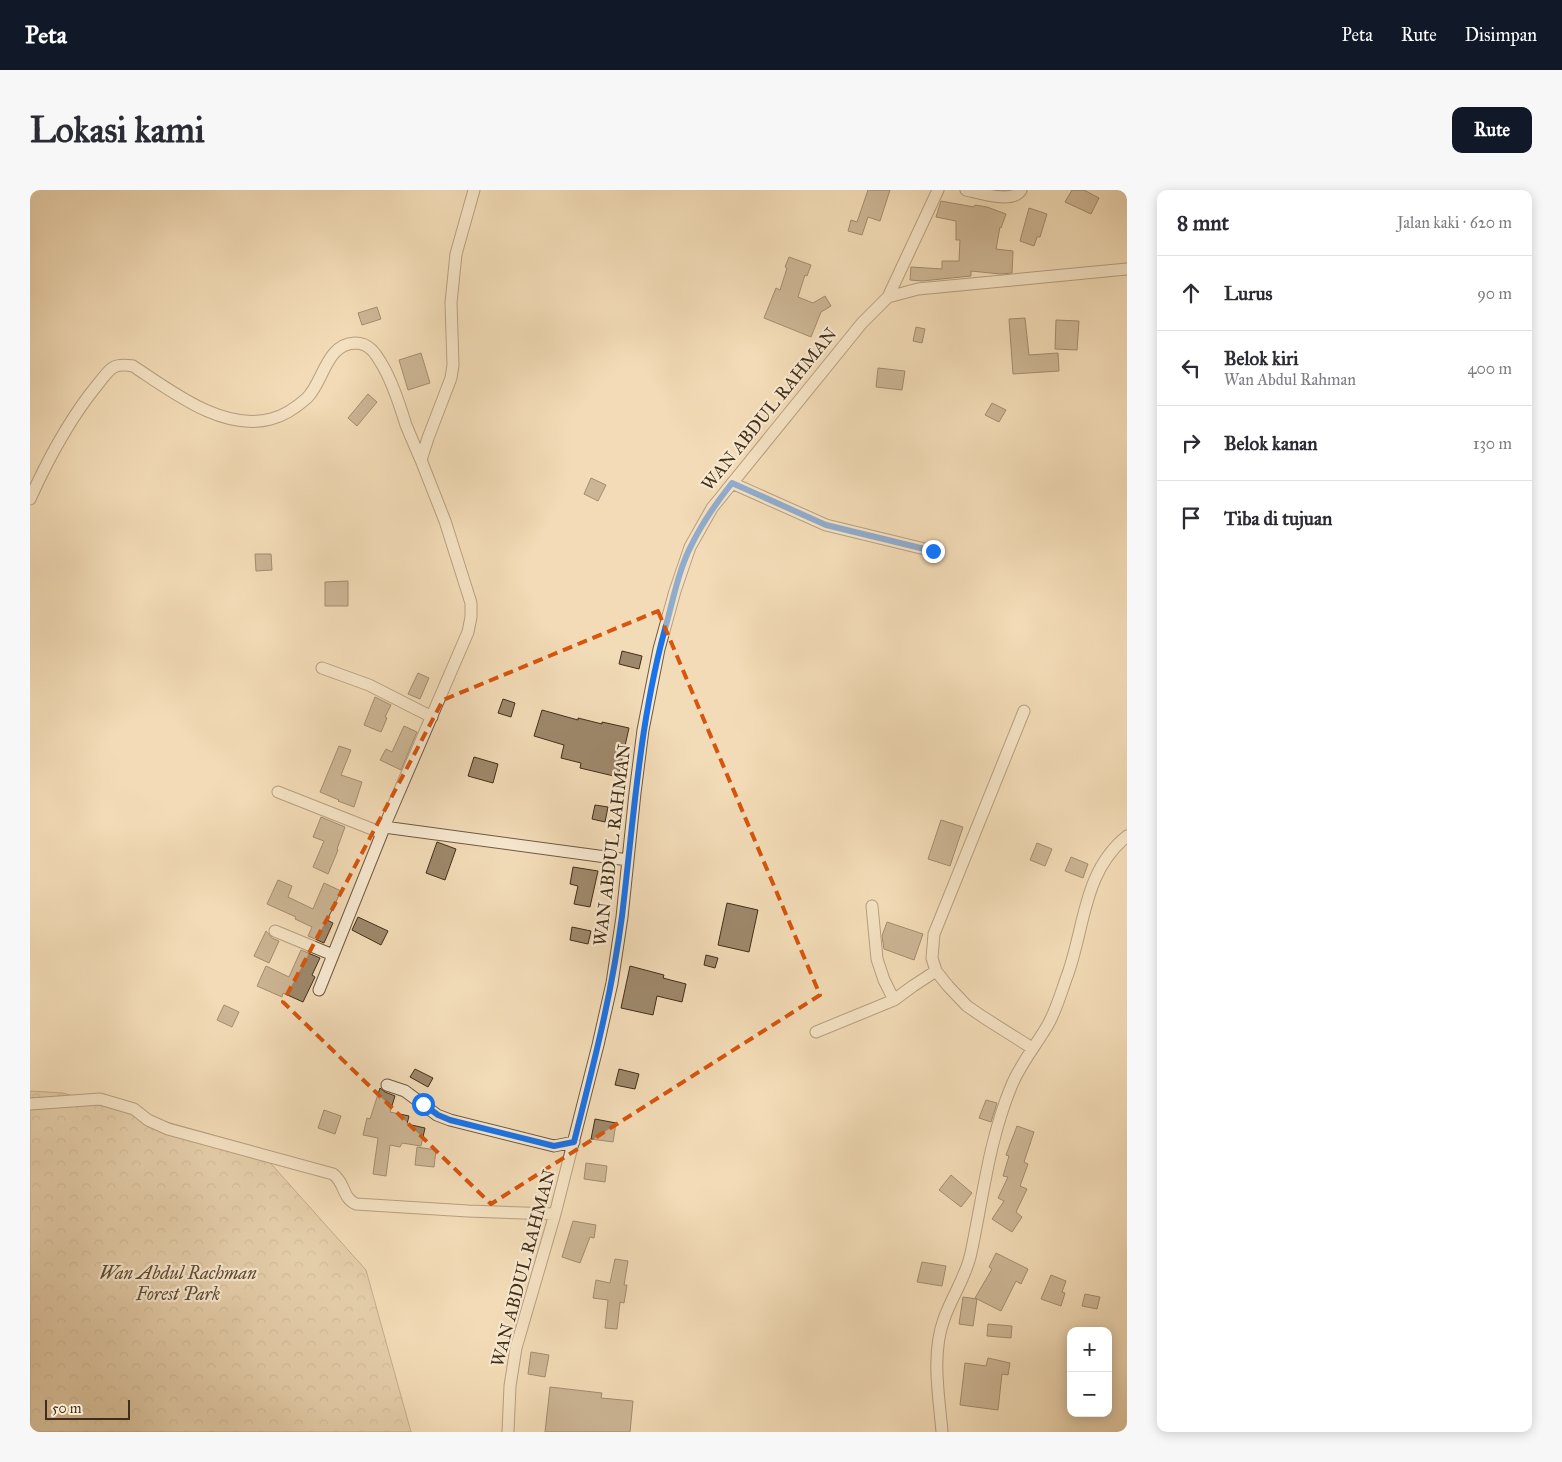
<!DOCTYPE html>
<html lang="id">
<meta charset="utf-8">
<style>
body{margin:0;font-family:"IM FELL Great Primer",serif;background:#f7f7f7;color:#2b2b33}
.controls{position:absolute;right:15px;bottom:15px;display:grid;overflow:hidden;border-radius:10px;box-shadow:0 2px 12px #0003}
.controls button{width:45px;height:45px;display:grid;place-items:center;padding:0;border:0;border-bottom:1px solid #e1e1e2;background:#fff;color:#2b2b33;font:25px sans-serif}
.scale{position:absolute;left:15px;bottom:12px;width:85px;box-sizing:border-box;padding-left:5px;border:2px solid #422e18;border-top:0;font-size:14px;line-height:18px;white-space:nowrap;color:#422e18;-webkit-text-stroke:4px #f7e8d0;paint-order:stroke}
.stop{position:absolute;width:15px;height:15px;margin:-11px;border:4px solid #1a73e8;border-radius:50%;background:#fff}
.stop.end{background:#1a73e8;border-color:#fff;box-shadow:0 1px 5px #0008}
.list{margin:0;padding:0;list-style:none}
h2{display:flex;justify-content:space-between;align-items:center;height:65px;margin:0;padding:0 20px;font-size:21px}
h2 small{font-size:16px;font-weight:400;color:#7c7c81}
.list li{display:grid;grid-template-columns:32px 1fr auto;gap:15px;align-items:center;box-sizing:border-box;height:75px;padding:0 20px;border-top:1px solid #e1e1e2}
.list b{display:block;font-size:19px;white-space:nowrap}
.list p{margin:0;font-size:16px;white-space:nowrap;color:#7c7c81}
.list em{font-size:16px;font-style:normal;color:#7c7c81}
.icon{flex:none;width:28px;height:28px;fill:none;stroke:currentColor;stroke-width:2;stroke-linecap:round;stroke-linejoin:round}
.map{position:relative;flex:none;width:1097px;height:1242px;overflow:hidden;border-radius:10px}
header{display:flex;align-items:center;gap:30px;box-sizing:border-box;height:70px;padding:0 25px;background:#111827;color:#fff}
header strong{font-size:24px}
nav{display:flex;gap:28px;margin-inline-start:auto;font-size:18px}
.intro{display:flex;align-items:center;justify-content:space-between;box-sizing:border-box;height:120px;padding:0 30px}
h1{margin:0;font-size:35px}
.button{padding:12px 22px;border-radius:10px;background:#111827;color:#fff;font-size:18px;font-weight:700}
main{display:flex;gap:30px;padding:0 30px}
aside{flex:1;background:#fff;border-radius:10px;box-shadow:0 2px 12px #0003}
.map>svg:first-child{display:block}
.park{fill:url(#park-crowns);stroke:#8b765a}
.building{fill:#9e886b;stroke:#422e18}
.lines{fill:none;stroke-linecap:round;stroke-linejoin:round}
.minor-casing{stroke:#6e5940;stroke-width:13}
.minor{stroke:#f7e8d0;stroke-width:11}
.route{stroke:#1a73e8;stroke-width:6}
.marked{fill:none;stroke:#d7550d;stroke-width:4;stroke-dasharray:10 6;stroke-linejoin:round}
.labels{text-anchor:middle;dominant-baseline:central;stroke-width:4.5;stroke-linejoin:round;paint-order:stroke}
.street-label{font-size:18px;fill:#422e18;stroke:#f7e8d0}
.park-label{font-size:18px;font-style:italic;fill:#5f4b32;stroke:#f7e8d0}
</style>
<header>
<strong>Peta</strong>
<nav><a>Peta</a><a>Rute</a><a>Disimpan</a></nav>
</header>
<div class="intro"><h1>Lokasi kami</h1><a class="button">Rute</a></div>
<main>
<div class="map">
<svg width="1097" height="1242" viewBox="0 0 1097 1242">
<defs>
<pattern id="park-crowns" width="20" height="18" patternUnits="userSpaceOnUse" patternTransform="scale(1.25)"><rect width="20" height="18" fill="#d4be9c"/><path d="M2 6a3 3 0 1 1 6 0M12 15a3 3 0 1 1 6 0" fill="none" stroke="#ae9b7e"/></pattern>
</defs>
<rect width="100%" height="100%" fill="#f2dbb7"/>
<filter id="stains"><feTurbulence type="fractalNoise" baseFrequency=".004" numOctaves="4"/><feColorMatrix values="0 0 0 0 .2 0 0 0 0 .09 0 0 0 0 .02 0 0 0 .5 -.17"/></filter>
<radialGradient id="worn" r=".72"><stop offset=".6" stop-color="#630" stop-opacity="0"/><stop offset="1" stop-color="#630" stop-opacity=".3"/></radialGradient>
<path class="park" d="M0 901 33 903 226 957 336 1080 381 1242H0Z"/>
<path class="building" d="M838 0H860L850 31 838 27 832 45 818 41 821 30 827 32Z
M1042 0H1054L1069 8 1061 24 1035 12Z
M911 11 944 17 945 15 957 17 976 24 971 38 970 37 966 59 983 61 982 83 970 84 941 81V86L892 91 880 90 881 77 912 79V71H929L930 50H926V31L906 27Z
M999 18 1017 24 1010 47H1007L1004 56 990 51Z
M759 67 781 75 777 86 775 85 768 107 783 113 795 106 801 116 791 122 781 147 734 128 746 98 750 100 757 78 755 77Z
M347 117 351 129 332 135 328 123Z
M995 128 999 165 1028 163 1029 181 983 184 979 129Z
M1026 130 1049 131 1047 160 1025 159Z
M886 137 895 139 892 153 883 151Z
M391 163 400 193 378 200 369 170Z
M848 178 875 181 872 200 846 197Z
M338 204 347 212 327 236 318 228Z
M962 213 976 220 969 232 955 225Z
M561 288 576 295 568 311 554 304Z
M225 364H241L242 380 226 381Z
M318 391V416H295V392Z
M592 461 612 466 609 479 589 474Z
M388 483 399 488 390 509 378 504Z
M345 507 361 515 355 527 357 528 351 542 334 535Z
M473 509 485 513 481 527 468 523Z
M512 520 548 530V528L572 534V532L599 538 588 587 550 578 551 573 531 568 534 555 504 546Z
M374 536 387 542 371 580 350 570 356 559 362 562Z
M309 556 321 560 311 585 332 592 324 617 308 611 309 610 290 602Z
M444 567 468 574 463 593 438 586Z
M565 615 578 617 575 632 562 629Z
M291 627 315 637 307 659 308 660 298 684 283 677 294 651 283 647Z
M911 630 933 637 920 676 898 669Z
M407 652 426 659 415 690 396 683Z
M1007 653 1022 659 1015 676 1000 670Z
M1041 667 1058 674 1053 688 1035 681Z
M543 677 568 681 560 717 544 714 548 696 540 694Z
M248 690 262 696 258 707 283 719 294 693 311 701 297 730 303 733 294 753 278 746 282 737 265 729 266 727 237 714Z
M697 713 728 720 719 762 688 755Z
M328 727 358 741 351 755 322 740Z
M857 732 893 744 884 770 854 759 852 746Z
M542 737 561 741 558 754 540 750Z
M236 741 242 748 249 751 239 773 224 766Z
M271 760 290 768 282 785 285 787 273 812 253 803 252 807 227 796 236 776 259 787Z
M676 765 688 768 685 778 674 775Z
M600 776 634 785 633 788 656 794 652 812 627 806 623 825 591 818Z
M194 815 209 822 202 837 187 830Z
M385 879 403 888 398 897 380 887Z
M589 879 609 884 605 899 585 895Z
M350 898 355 902 365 906 360 922 379 926 377 934 395 938 391 956 372 953 370 957 360 955 356 986 343 984 348 948 333 945 337 928 340 929Z
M956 910 967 913 961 932 949 928Z
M294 920 311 926 305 944 288 938Z
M565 929 586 933 583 952 561 949Z
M987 936 1004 942 994 972 998 974 990 996 997 999 986 1022 992 1027 982 1042 962 1029 974 1011 968 1008 978 987 973 986 979 966 976 965Z
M387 957 406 960 404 977 385 975Z
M556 973 577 976 575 992 554 989Z
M921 985 942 1003 931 1017 909 1000Z
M543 1031 566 1035 564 1048 560 1047 550 1073 532 1067Z
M966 1063 998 1079 991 1094 986 1091 971 1121 945 1108 962 1079 959 1077Z
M585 1069 598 1071 594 1095H597L594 1113 590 1112 587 1139 575 1138 578 1110 563 1108 566 1090 580 1093Z
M892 1072 916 1076 912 1096 887 1092Z
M1021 1085 1036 1091 1032 1102 1035 1103 1031 1116 1011 1109Z
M1055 1104 1070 1107 1067 1119 1052 1116Z
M933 1107 947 1109 943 1136 929 1134Z
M958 1134 982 1136 981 1148 957 1146Z
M501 1162 519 1165 515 1187 498 1184Z
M958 1168 980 1173 978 1185 972 1184 968 1220 930 1215 935 1173 956 1176Z
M520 1197 572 1203 571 1208 603 1211 600 1242H515Z"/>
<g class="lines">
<defs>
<path id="minor" d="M936 0C950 3 983 14 991 0
M858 107 908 0
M702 293 796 335 903 361
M0 309C18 269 40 228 68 194 73 188 78 180 84 177 90 174 97 175 103 176 141 201 193 242 241 229 254 226 268 216 277 208 294 191 296 154 325 153 341 153 347 166 354 178 364 196 370 216 376 235 381 247 386 259 391 270
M292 478 339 495 402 527
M994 521 904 744 902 768 906 781 918 796 937 816 953 827 1002 858
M248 602 352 643 354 637 598 670
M354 637 438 442 441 427V413L415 331 391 270 398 248 421 188 423 175 421 113 426 64 444 0
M842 716 847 769 854 790 864 810
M245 741 303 765
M289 800 352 643
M786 842 864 810 883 796 906 781
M357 895 375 901 407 925 420 930 524 956 544 952
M0 914 70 909 104 919 118 930 138 939 303 984C315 992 312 1008 326 1014L438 1021 525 1024
M478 1242 480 1196 486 1158 525 1024 568 855 582 793 592 727 605 603 613 540 629 459 645 401 660 357 682 318 832 133 858 107 888 99 1097 79
M912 1242C909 1206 901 1164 914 1129 922 1106 936 1087 941 1063 953 1007 959 950 981 897 989 876 1004 858 1016 838 1025 824 1030 806 1036 789 1055 740 1052 682 1097 646"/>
</defs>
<use href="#minor" class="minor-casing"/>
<use href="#minor" class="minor"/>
</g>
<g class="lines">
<path class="route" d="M393 914 408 925 420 930 524 956 544 952C563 877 582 803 592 726 604 626 610 525 638 428 644 405 650 377 661 356 672 333 686 313 702 293L796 335 903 361"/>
</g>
<path d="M0 0H1097V1242H0ZM628 421 790 805 461 1014 253 812 413 510Z" fill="#f2dbb7" fill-opacity=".55" fill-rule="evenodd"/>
<path class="marked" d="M628 421 790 805 461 1014 253 812 413 510Z"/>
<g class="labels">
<g class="street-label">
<text transform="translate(739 219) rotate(-51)">WAN ABDUL RAHMAN</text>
<text transform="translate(582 655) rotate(-83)">WAN ABDUL RAHMAN</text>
<text transform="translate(493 1078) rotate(-75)">WAN ABDUL RAHMAN</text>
</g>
<g class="park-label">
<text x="148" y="1083">Wan Abdul Rachman<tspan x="148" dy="21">Forest Park</tspan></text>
</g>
</g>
<rect width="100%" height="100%" filter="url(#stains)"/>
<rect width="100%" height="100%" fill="url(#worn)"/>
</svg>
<div class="controls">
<button>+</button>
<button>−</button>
</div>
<div class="scale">50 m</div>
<div class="stop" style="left:393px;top:914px"></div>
<div class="stop end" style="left:903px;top:361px"></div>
</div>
<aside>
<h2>8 mnt<small>Jalan kaki · 620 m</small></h2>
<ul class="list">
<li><svg class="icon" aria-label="ahead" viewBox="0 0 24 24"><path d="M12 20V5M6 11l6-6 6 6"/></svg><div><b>Lurus</b></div><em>90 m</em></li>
<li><svg class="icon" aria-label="left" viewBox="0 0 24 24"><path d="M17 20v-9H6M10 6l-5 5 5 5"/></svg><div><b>Belok kiri</b><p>Wan Abdul Rahman</p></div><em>400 m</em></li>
<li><svg class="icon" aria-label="right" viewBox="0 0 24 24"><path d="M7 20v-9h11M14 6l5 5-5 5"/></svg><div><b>Belok kanan</b></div><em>130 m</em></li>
<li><svg class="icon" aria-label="arrive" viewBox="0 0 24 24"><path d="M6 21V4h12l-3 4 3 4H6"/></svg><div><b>Tiba di tujuan</b></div></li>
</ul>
</aside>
</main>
